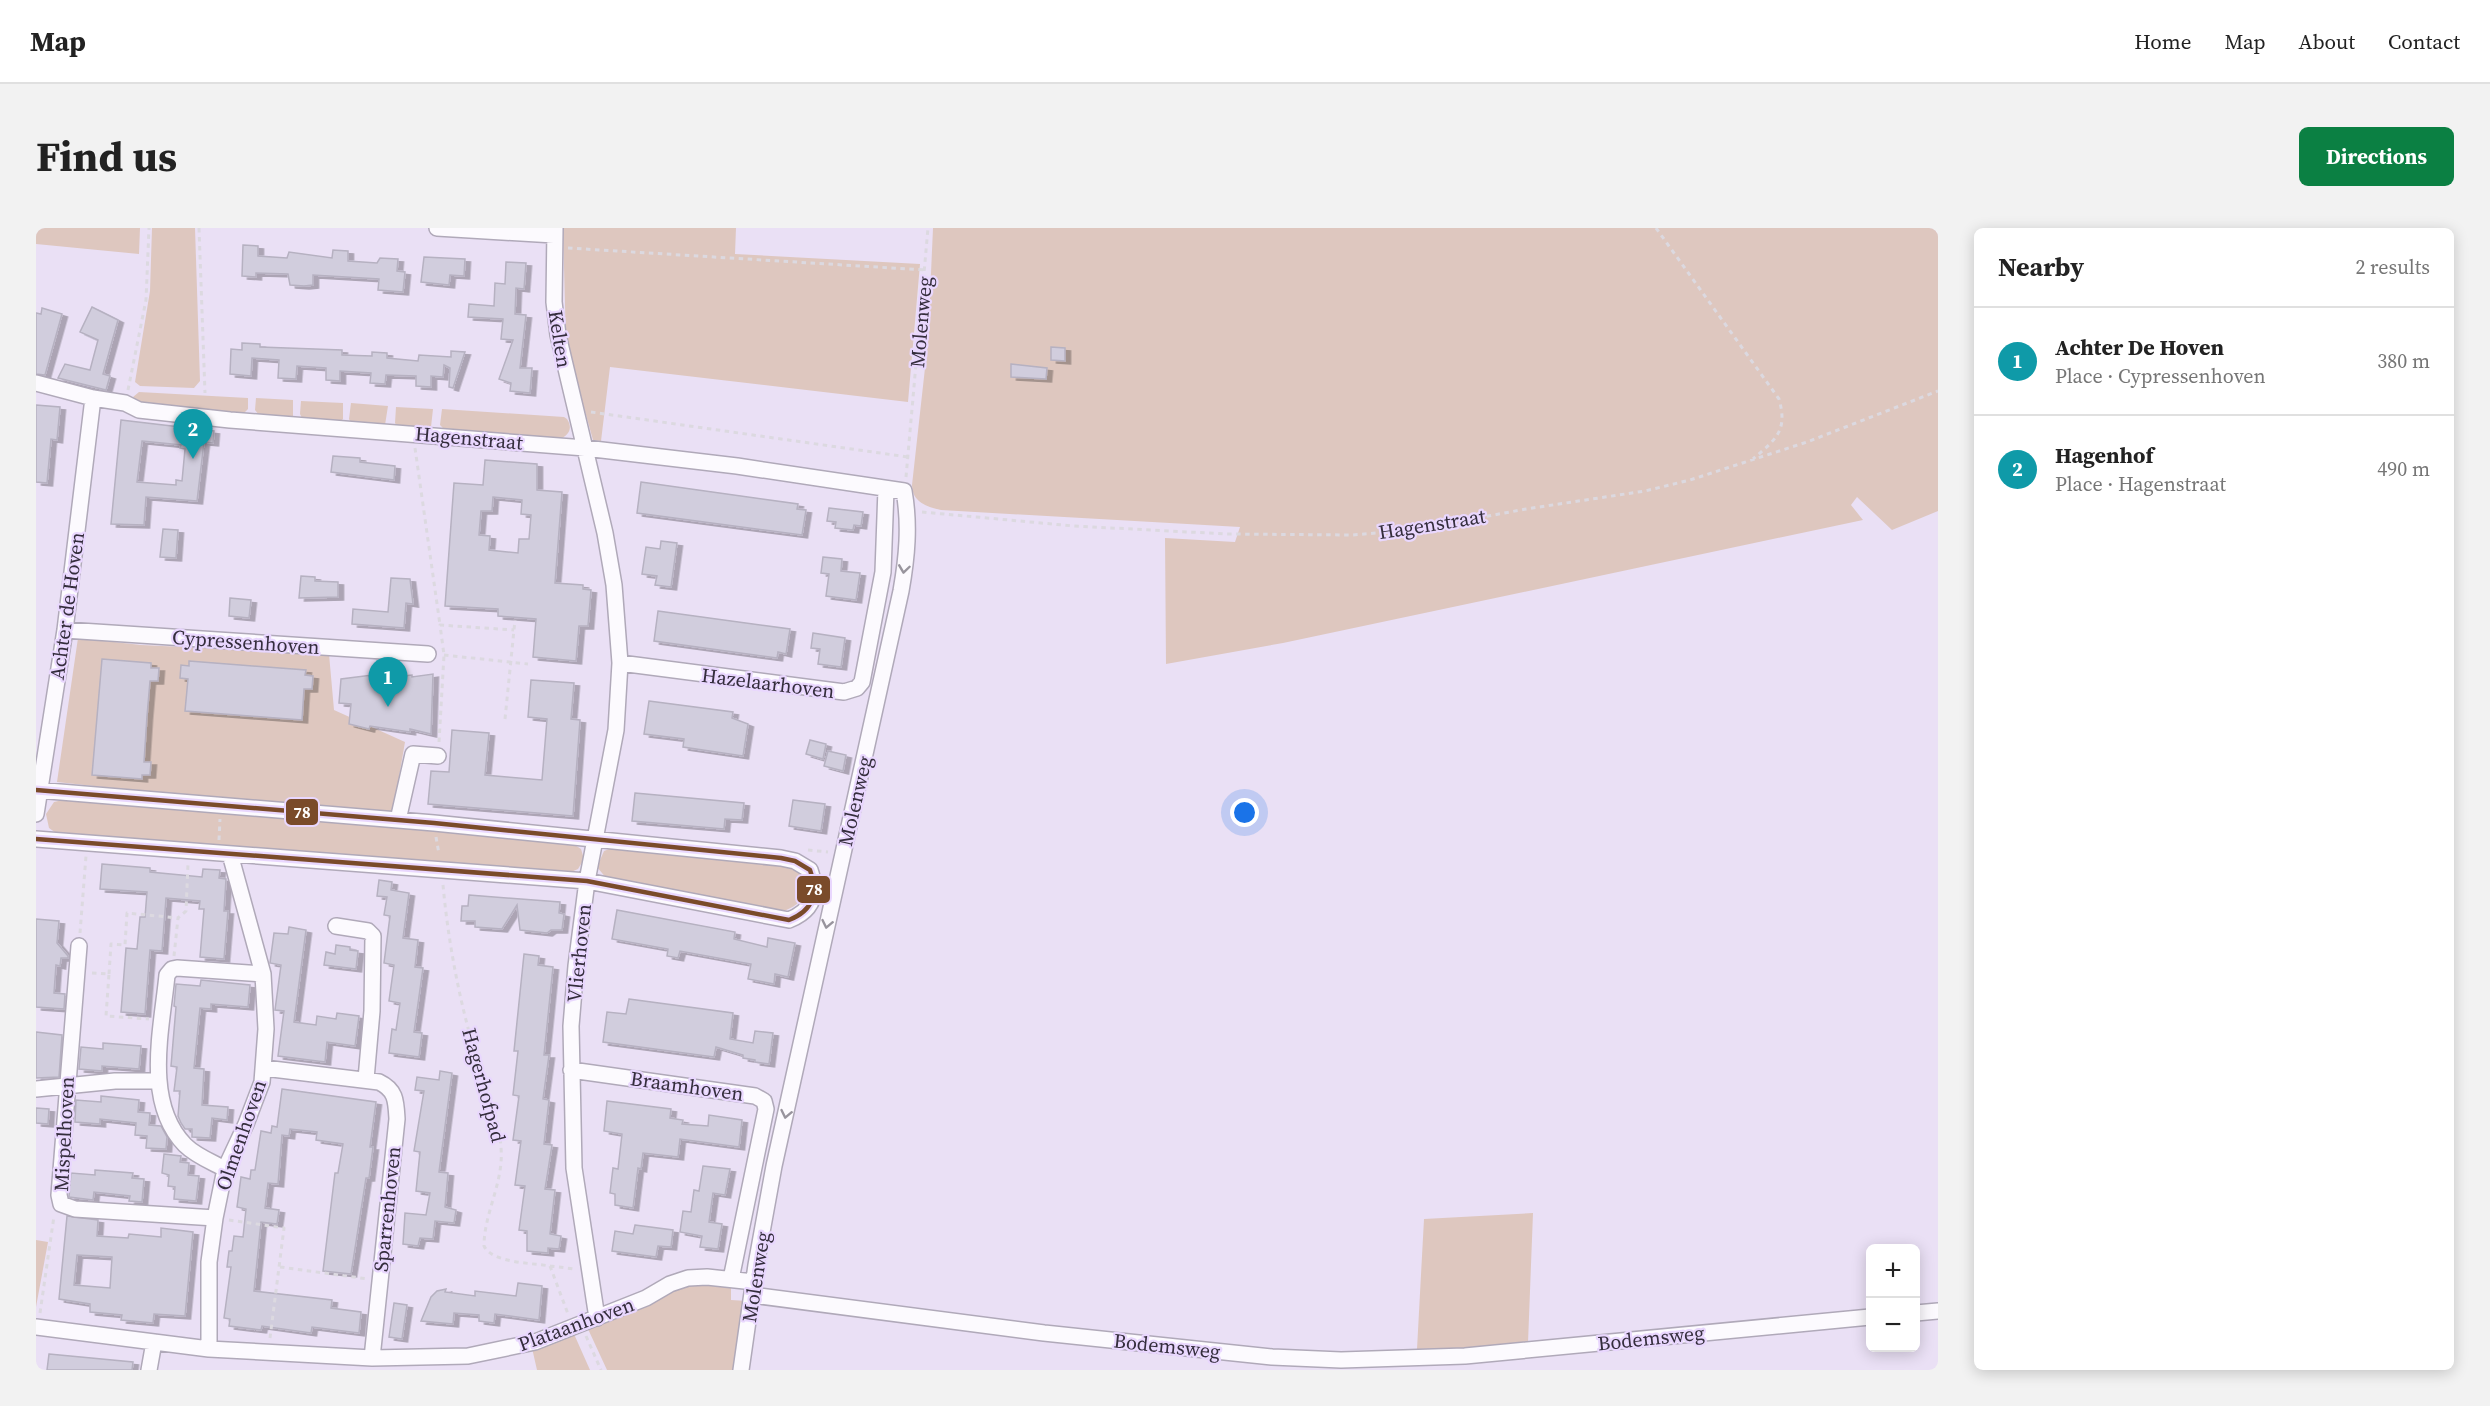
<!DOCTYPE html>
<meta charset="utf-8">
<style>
body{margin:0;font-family:"Source Serif 4",serif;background:#f2f2f2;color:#222}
.controls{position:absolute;right:18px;bottom:18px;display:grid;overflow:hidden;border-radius:9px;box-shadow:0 3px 15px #0003}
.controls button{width:54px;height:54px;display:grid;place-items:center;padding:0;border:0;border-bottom:2px solid #e0e0e0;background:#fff;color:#222;font:30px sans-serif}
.you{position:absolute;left:1209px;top:585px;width:21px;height:21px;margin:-15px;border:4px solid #fff;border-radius:50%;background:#1a73e8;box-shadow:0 0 0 9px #1a73e833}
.badge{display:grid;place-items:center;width:39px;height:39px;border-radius:50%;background:#0b8043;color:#fff;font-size:20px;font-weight:700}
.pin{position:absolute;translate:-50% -50px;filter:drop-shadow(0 2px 3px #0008)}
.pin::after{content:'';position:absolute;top:32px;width:21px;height:18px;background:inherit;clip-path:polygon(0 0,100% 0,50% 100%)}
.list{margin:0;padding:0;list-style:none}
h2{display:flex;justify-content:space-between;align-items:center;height:78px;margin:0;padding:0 24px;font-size:26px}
h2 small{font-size:20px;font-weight:400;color:#767676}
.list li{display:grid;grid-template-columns:39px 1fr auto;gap:18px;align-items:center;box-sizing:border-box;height:108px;padding:0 24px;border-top:2px solid #e0e0e0}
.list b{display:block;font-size:22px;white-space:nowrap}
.list p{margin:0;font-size:20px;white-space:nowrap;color:#767676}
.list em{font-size:20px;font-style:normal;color:#767676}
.map{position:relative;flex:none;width:1902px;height:1142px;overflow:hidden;border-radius:9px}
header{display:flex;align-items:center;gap:36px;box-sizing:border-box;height:84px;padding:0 30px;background:#fff;border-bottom:2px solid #e0e0e0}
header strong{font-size:28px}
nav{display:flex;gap:33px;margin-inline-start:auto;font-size:21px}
.intro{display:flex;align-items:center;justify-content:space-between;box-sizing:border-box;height:144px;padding:0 36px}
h1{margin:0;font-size:42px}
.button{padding:15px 27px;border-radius:9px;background:#0b8043;color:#fff;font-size:21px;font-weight:700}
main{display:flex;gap:36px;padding:0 36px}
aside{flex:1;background:#fff;border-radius:9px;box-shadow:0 3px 15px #0003}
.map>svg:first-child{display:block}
.green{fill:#dec7bf}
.building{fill:#d1cddd;stroke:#b6b1c1;stroke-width:1.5;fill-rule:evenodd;filter:url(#shadow)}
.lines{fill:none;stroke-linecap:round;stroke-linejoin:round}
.minor-casing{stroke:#b0a9b9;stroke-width:18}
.path{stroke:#dcd9e0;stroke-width:3;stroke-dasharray:4.5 4.5;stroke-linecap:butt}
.minor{stroke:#fcfafe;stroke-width:15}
.bus-1-casing{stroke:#e9d7fe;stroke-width:9}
.bus-1{stroke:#7a4b2a;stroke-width:4.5}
.oneway{stroke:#98949d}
.labels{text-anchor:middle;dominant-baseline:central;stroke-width:4.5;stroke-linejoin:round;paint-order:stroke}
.street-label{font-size:20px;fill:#342d3c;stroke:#e9d7fe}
.line-badge{stroke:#e9d7fe;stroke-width:2}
.badge-label{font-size:16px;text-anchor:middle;font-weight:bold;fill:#fff}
</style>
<header>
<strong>Map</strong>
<nav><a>Home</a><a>Map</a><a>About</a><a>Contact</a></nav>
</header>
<div class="intro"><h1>Find us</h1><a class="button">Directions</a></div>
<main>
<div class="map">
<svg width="1902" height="1142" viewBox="0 0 1902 1142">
<defs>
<filter id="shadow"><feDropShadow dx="5.5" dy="3" stdDeviation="0" flood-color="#0004"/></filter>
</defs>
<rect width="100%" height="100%" fill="#eae0f5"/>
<path class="green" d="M0 0H104L103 26 0 16Z
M116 0H159L164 153 158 160 104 158 99 154 114 63Z
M527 0H700L699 26 884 36 872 174 574 139 565 213 557 212 530 115Z
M897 0H1902V283L1856 302 1821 269 1815 277 1827 292 1247 415 1130 436 1129 310 1199 314 1204 299 905 282C891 279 876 274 876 257L892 113Z
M103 164 212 170V181L207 186 101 175 97 169Z
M220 170 257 172V188L255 190 223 187 219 182Z
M265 173 307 175V191L302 196 267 192 264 186Z
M315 175 352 178 349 197 315 195 313 191Z
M360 179 397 181 395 199 393 201 361 198 359 195Z
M406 181 528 189 531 191C537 200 533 207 524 211L410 203 404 197Z
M42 410 105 417 293 426 298 482 369 514 357 584 224 576 21 554Z
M31 571 536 615 545 621 548 631 542 641 533 645 20 605 13 600 10 586 18 574Z
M576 620 756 638 765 643C774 663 769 675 748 683L571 651 561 639 568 623Z
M1497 985 1492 1115 1433 1120 1381 1121 1388 991Z
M0 1012 12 1014 0 1079Z
M656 1055 695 1057V1072L711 1073 699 1142H571L552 1101C588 1088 620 1068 656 1055Z
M538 1106 554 1142H501L496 1120Z"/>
<path class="building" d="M207 17 222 18V28L251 30 253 24 296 30 297 22 312 23V33L341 35 344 30 362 31 361 43 369 44 367 64 342 62 343 51 277 47V57L268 58 254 57 252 46 220 45V49L206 48Z
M388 29 429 31 428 48 414 47 413 57 385 54Z
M470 34 490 35 488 61 480 60 479 86 490 87 484 140H496L494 165 474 163 475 155 463 151 477 112 465 111 467 91 432 89 433 76 458 78 459 55 469 56Z
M56 79 82 92 67 146 74 148 70 162 22 150 29 136 54 142 62 112 44 104Z
M6 80 26 86 9 147 0 146V85L5 86Z
M206 115 224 116V119L306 122V127L336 128V124L351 125V130L382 133 383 127 415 129V123L429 124 417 160 413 159 414 140 408 137 407 149 395 148V159L380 158V148L350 147 349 156 334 155 335 145 304 143V153L290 152V140L261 138 260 151 242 150 243 132 216 130 215 148 194 146 195 121 206 122Z
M1015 119 1029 120V133L1015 132Z
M975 136 1011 140 1010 151 975 149Z
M0 177 24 179 21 212 15 211 11 255 0 254Z
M85 192 178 203 177 215 168 214 161 273 110 269 108 297 75 296ZM106 213 145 217 144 220 149 221 146 253 140 252V257L101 254Z
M297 228 324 230V234L359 238 358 252 295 244Z
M449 232 501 236V262L526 264 519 355 547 357V361L555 362 552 398H543L540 433 497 429 500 391 462 388V381L409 378 418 255 447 257ZM457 269 486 272 485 286 495 287 493 311H483L482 325 453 322 454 308 443 307 445 283H456Z
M605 254 762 276 761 281 770 282 766 307 601 285Z
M793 280 827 284 825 298 818 297 817 302 799 300 800 294 791 293Z
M127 301 142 302 140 330 124 329Z
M625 313 641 315 635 359 619 357 621 348 606 346 610 319 624 321Z
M787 329 806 331 805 343 824 345 820 372 790 368 793 346 785 345Z
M265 348 279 349V353L302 354V369L263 370Z
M355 350 374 351 377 376 370 375 368 400 316 396 317 381 352 384Z
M194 370 215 372 213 390 193 388Z
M622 383 754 401 750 426 742 424 741 430 618 413Z
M777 405 809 410 805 439 782 436 784 421 775 420Z
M66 431 115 435V440H123L122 453H114L111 488 108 534H115L114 547H106V551L56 547Z
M153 433 270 442 269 447 277 448 276 461H268L266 492 149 483 152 451 144 450 145 437 153 438Z
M397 446 395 506 374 501V504L334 498 333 501 313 496 315 476 303 475 305 451 336 447V450L356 447V449L376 447V449Z
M495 452 538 455 535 491 544 492 537 588 392 576 395 543 413 544 416 502 453 505 449 547 506 552 511 491 492 489Z
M613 473 697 484 696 490 712 496 707 528 647 519 648 511 608 506Z
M774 512 790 516 787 531 770 526Z
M792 523 810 527 807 543 788 538Z
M599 565 708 575 706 592 689 591 688 601 596 593Z
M757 572 789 576 785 603 753 598Z
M66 636 114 640V644L166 649 167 641 184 642 183 650 190 651 188 683H192L188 731 164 729 168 681H163L164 673 130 670 126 723 114 722 109 786 85 784 90 720 101 721 104 689H109L111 664 64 661Z
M343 652 356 654 355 662 373 665 367 710 382 712 379 739 387 740 378 804 386 805 383 829 353 825 356 801 360 802 364 775 353 773 358 737 348 735 354 688 348 687 351 669 341 668Z
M433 667 524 674 523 685 528 686 526 702H515L511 705 484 702 481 677 466 701 439 699V693H425L426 678H432Z
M581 682 699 704 698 711 731 719 732 710 759 715 752 749 739 746 738 756 712 751 715 736 644 723 642 730 631 728 632 721 576 711Z
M0 691 23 693 21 715 32 728V730H25L24 738 20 737 18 765 29 766 28 781 0 779Z
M253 699 270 702 258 794 280 797 281 788 300 791 301 785 323 788 319 818 291 814 289 834 242 828 248 783 239 782 245 737 234 735 238 705 252 706Z
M300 717 314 719V722L322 723 320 741 288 737 290 724 299 726Z
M488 726 503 728 502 737 517 739 508 827H513L507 871 513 872 508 916 516 917 509 961 519 962 514 1006 525 1008 523 1021 512 1020V1025L491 1023V1003L483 1002 489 958 479 957 485 913 477 912 483 868 477 867 482 823H478Z
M165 752 214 757 212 779 175 776V781L164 780 158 840 168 841 166 877 192 879 191 892 176 890 174 910 156 909V901H149L145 895 142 888 144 863H138L141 839 135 838 140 779 138 778 140 756 164 758Z
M593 771 697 785 694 811 717 815 719 803 737 805 733 836 719 834V832L707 830V827L680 819 678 829 567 814 571 784 590 786Z
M0 804 26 807 23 849 0 850Z
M67 815 105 818 103 841 66 838V843L43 841 45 819 67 821Z
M404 843 416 845 403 944 412 945 409 979 420 982 418 995 399 993 397 1011 384 1010 382 1018 367 1016 369 985 390 987 394 965 380 963 384 924 378 923 388 863 379 862 381 849 403 852Z
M246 861 340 874 334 919H337L333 950H330L315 1046 287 1043 299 945H302L307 916 280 912 281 904 254 901 253 908 246 907 242 956 232 955 229 980 243 982 241 996 225 994 218 1063 296 1072 295 1080 325 1084 323 1105 276 1099 275 1105 226 1098 225 1102 193 1098 194 1091 188 1090 195 1039H191L193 1023H196L198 1008 207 1009 210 981 201 979 205 949 214 951 215 942H219L225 903 235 905 236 898 241 899Z
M65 868 103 872 102 884 114 885 113 897 125 898 131 909 130 921 110 920 111 908 99 907 100 895 64 891V896L39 894 40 872 65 874Z
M571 873 635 881 634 890 647 892 646 896 672 898 673 887 706 892 703 919 644 911 642 929 607 925 605 941 602 940 597 980 579 977V966L574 965 577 940 582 941 586 906 568 903Z
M0 880 13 881 12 896 0 895Z
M128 926 145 928 144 934 153 935 152 947 163 948 160 973 138 971 139 959 132 958 133 947 126 945Z
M667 938 694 941 689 967 677 965 673 994 686 996 682 1021 664 1019 666 1008 644 1004 647 983 655 984 658 962 663 963Z
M59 942 97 945 96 950 108 951 106 974 93 973 94 968 58 964 57 972 33 969 35 945 59 947Z
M31 988 62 992 61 1008 92 1010 93 1006 125 1009V1000L157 1004 149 1088 118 1086 117 1095 85 1092 86 1087 54 1084V1076L23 1071ZM41 1027 76 1029 74 1060 38 1057Z
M599 997 637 1002 635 1019 622 1018 620 1029 576 1023 579 1003 597 1006Z
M482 1055 506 1058 503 1092 459 1086 458 1095 443 1093V1087L418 1085 417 1096 385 1093 395 1069 401 1063 410 1061 409 1064 439 1068V1063L480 1068Z
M358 1075 371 1077 366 1111 353 1109Z
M13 1126 97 1134 96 1142H11Z"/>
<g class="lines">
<defs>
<path id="minor" d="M401 0 518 7
M519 0 518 74 522 107 569 305 578 357 584 435 580 502 551 653 540 738 535 798 538 940 561 1090
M0 155 57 170 89 175 103 182 194 192 549 220 701 238 868 263C874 297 871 329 865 363L738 938 720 1037 705 1142
M29 402 392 426
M584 435 808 464 821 460 826 454 847 344 850 261
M0 562 398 595 745 630 759 633 774 642C782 665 778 682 753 692L551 653 0 611
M0 586 29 402 57 170
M362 592 377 526 402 528
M300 698 332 703 337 708 336 783 330 851
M43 718 23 967 25 976 39 981 179 990
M228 840 343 854C360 862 360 873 361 891L336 1130
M535 842 719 868 728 873 730 881 695 1051
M0 861 79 853H122
M189 941C176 934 160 928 149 917 107 874 126 800 131 747L136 741 141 740 227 746
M716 1067 1008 1105 1236 1129 1305 1132 1429 1128 1834 1089
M1880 1085 1902 1083
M0 1099 173 1121 336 1130 432 1128 499 1114 610 1070 634 1056 652 1050 671 1049 718 1054
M173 1121V1034L179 990 189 941 210 896 226 854 230 801 227 746 194 626
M113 1142 118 1114"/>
</defs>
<use href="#minor" class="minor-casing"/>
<path class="path" d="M163 0 169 165
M1620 0 1743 171C1752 203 1740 211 1717 231
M532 20 889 42
M92 162 110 72 113 0
M555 184 872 229
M379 220 404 397
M870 249 892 0
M886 284 1038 298 1191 306 1317 307 1377 302 1490 281 1609 263 1654 252 1771 214 1902 163
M408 427 492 436
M469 491 479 392
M403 514 408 427 404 397 478 402
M400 609 403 626
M183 612 184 591
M772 622 792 624
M407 657C412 711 422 766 437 818 447 851 463 885 465 920 468 954 448 985 448 1018 456 1035 496 1035 514 1038L532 1086
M44 705 50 628
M138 728 142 690 150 683 152 636
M56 745 73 746 70 788 113 791
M73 746 75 716 89 717 91 685 142 690
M193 992 248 1000 234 1110
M514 1038 539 1041
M244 1039 332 1051
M4 1085 18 988
M550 1108 565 1142"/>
<use href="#minor" class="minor"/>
<defs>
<path id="bus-1" d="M0 562 398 595 745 630 759 633 774 642C782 665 778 682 753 692L551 653 0 611"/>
</defs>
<use href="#bus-1" class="bus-1-casing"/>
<use href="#bus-1" class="bus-1"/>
</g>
<defs><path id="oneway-chevron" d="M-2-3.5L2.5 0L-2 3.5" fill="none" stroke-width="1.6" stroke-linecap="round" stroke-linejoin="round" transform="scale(1.5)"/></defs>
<g class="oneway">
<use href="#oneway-chevron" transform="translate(868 341) rotate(98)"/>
<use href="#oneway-chevron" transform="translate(791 696) rotate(102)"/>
<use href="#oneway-chevron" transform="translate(750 886) rotate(102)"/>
</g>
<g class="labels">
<g class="street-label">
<text transform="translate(885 94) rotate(-85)">Molenweg</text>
<text transform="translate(524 111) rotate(81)">Kelten</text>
<text transform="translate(433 210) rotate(5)">Hagenstraat</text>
<text transform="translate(1396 296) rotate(-9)">Hagenstraat</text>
<text transform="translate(31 378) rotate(-82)">Achter de Hoven</text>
<text transform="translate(210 414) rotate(4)">Cypressenhoven</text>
<text transform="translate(732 455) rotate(7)">Hazelaarhoven</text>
<text transform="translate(819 573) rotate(-77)">Molenweg</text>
<text transform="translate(543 725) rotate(-84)">Vlierhoven</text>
<text transform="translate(448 857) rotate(75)">Hagerhofpad</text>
<text transform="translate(651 858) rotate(8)">Braamhoven</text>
<text transform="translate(28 906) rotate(-87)">Mispelhoven</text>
<text transform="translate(205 907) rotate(-71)">Olmenhoven</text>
<text transform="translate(351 981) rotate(-84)">Sparrenhoven</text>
<text transform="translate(720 1049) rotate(-81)">Molenweg</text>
<text transform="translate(540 1096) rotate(-20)">Plataanhoven</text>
<text transform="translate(1615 1110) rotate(-6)">Bodemsweg</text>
<text transform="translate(1131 1118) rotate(6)">Bodemsweg</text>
</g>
</g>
<g class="line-badge">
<rect x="249" y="570" width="34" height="28" rx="6" fill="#7a4b2a"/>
<rect x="760" y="647" width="35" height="29" rx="6" fill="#7a4b2a"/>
</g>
<g class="badge-label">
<text x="266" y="590">78</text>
<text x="778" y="667">78</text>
</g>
</svg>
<div class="controls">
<button>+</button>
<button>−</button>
</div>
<div class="you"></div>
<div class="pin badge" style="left:352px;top:479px;background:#0f9aa8">1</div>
<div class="pin badge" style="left:157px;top:231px;background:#0f9aa8">2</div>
</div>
<aside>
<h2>Nearby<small>2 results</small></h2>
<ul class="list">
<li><span class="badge" style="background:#0f9aa8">1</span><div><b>Achter De Hoven</b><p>Place · Cypressenhoven</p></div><em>380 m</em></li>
<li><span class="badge" style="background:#0f9aa8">2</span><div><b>Hagenhof</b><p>Place · Hagenstraat</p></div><em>490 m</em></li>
</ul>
</aside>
</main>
